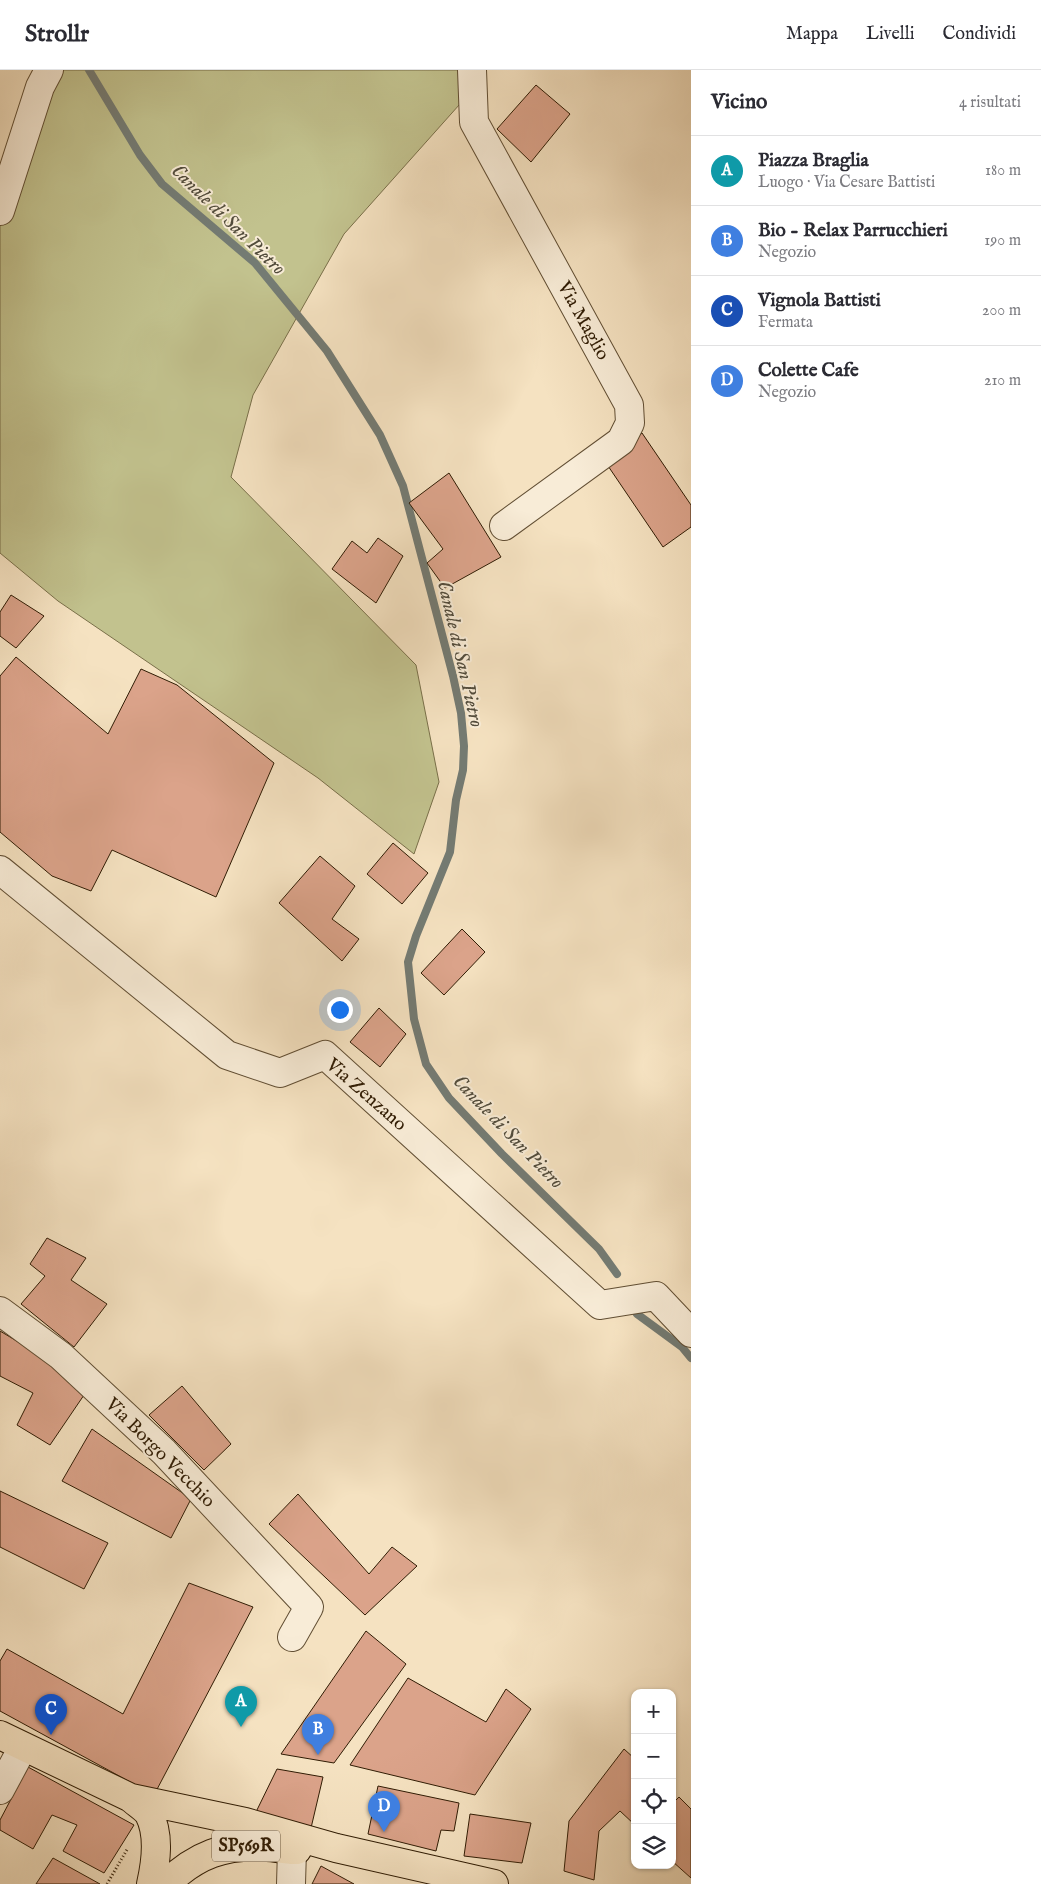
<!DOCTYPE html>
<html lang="it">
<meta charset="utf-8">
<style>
body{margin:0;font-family:"IM FELL English",serif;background:#f7f7f7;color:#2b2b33}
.controls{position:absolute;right:15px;bottom:15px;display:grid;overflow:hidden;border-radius:10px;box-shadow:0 1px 4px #0004}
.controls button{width:45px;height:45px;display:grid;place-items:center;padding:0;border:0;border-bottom:1px solid #e1e1e2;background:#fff;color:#2b2b33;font:25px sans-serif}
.you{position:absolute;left:339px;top:939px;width:18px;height:18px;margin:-12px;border:4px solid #fff;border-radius:50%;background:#1a73e8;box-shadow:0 0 0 8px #1a73e833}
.badge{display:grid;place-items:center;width:32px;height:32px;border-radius:50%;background:#db2777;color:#fff;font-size:16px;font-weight:700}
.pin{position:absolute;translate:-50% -41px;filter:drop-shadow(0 1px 2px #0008)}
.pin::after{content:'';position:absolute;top:26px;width:18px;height:15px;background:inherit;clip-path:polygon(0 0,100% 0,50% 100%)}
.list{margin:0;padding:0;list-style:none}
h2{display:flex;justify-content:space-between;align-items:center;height:65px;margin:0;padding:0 20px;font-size:21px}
h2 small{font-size:16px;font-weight:400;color:#7c7c81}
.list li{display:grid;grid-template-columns:32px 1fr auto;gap:15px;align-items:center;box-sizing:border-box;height:70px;padding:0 20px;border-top:1px solid #e1e1e2}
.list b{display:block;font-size:19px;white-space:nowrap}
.list p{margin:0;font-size:16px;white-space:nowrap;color:#7c7c81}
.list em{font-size:16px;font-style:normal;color:#7c7c81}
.icon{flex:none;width:28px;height:28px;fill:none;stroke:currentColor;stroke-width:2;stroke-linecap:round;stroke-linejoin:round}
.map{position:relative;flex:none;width:691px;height:1814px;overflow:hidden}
header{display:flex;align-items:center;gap:30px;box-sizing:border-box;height:70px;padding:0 25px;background:#fff;border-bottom:1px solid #e1e1e2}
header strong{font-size:24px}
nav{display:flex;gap:28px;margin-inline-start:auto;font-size:18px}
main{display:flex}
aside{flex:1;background:#fff}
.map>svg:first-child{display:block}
.green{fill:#c2c28e;stroke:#796f49}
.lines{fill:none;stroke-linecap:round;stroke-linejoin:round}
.stream{stroke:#747b73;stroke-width:8}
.building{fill:#dba38a;stroke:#301c04}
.minor-casing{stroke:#614e33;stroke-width:30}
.major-casing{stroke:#301c04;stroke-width:30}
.path{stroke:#301c04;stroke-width:3;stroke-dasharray:1 2.5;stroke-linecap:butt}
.minor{stroke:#f8ecd7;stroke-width:28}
.major{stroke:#f5e2c1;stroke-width:28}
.labels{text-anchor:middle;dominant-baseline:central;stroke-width:4;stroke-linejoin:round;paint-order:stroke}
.shield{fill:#f8ecd7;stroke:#6c5a43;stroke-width:1}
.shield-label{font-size:18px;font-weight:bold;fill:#301c04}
.street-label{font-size:19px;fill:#301c04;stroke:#f8ecd7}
.water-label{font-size:20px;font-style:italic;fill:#524c3c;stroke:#f8ecd7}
</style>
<header>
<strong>Strollr</strong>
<nav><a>Mappa</a><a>Livelli</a><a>Condividi</a></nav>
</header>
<main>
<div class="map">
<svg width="691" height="1814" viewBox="0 0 691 1814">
<rect width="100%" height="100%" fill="#f5e2c1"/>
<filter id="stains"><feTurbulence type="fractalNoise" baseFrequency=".004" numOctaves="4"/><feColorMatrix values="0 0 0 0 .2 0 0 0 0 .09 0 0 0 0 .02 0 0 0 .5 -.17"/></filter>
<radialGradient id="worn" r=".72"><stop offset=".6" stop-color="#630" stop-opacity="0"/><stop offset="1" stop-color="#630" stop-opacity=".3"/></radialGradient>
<path class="green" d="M60 0H461L476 16 344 164 253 325 231 407 416 595 439 712 414 784 318 708 58 531 0 483V136Z"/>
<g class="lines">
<path class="stream" d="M89 0 140 85 162 114 255 193 327 281 380 365 403 416 453 606 461 643 464 676 463 700 456 730 450 782 416 866 408 892 414 949 426 994 449 1028 502 1084 599 1179 617 1204
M637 1244 682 1277 691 1288"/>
</g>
<path class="building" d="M536 15 570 44 531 92 497 59Z
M642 363 691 435V457L663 477 604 390Z
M449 403 501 487 445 518 427 493 443 479 409 433Z
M378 468 403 486 376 533 332 499 352 471 367 483Z
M11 525 44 546 16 578 0 566V542Z
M16 587 108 664 141 599 177 615 274 693 216 827 112 780 91 821 52 806 0 762V606Z
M393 773 428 803 402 834 367 804Z
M320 786 355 816 332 849 359 869 342 891 279 833Z
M462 859 485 882 444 925 421 903Z
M379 938 406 964 380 997 350 972Z
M47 1168 86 1188 71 1210 107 1234 74 1277 21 1234 45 1206 30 1194Z
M0 1261 47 1289 84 1325 50 1375 17 1355 33 1323 0 1306Z
M182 1316 231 1374 204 1400 149 1345Z
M92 1359 191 1429 171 1468 62 1411Z
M0 1421 108 1473 84 1519 0 1477Z
M298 1424 369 1504 392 1477 417 1496 365 1545 269 1454Z
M189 1513 253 1537 154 1725 0 1641V1591L7 1579 123 1644Z
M366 1561 406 1594 334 1693 281 1684Z
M408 1608 486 1652 506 1619 531 1639 475 1725 350 1695Z
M624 1679 635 1689V1755L620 1741 599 1761 594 1810 564 1801 569 1751Z
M28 1697 134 1755 104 1803 63 1781 77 1755 52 1745 33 1779 0 1760V1750Z
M277 1699 323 1707 311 1758 255 1744Z
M378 1716 459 1733 454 1761 441 1760 436 1781 368 1764Z
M679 1727 691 1739V1808L672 1791V1734Z
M470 1744 531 1753 522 1793 464 1786Z
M53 1788 100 1814H36Z
M321 1796 354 1814H312Z"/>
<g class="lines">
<defs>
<path id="minor" d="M472 0 474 52 629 335 630 353 621 371 504 456
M0 141 40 17 49 0
M0 800 227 985 280 1003 325 985 600 1235 656 1226 691 1263
M0 1241 61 1286 164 1382 309 1537 292 1567
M0 1720 23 1677
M291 1814 292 1780"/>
<path id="major" d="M0 1665 131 1728 245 1752 336 1778 494 1814
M131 1728C136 1733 145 1738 149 1744 160 1765 156 1792 151 1814
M166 1814C196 1785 225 1774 266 1777 276 1777 287 1781 297 1780"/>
</defs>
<use href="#minor" class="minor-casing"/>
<use href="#major" class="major-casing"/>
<path class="path" d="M107 1814 128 1778"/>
<use href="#minor" class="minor"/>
<use href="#major" class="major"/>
</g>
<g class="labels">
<rect class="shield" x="212" y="1760.5" width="68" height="31" rx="4"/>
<g class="shield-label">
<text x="246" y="1776">SP569R</text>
</g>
<g class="street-label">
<text transform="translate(583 251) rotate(61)">Via Maglio</text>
<text transform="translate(366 1025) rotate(41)">Via Zenzano</text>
<text transform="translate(160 1383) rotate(45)">Via Borgo Vecchio</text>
</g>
<g class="water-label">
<text transform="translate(228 150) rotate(44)">Canale di San Pietro</text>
<text transform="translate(460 584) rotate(77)">Canale di San Pietro</text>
<text transform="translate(508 1062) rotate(46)">Canale di San Pietro</text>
</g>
</g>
<rect width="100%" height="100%" filter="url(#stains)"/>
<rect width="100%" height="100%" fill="url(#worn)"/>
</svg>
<div class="controls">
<button>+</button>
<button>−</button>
<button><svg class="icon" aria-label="locate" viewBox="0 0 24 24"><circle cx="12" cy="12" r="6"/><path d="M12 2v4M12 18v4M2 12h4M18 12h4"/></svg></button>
<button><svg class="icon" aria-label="layers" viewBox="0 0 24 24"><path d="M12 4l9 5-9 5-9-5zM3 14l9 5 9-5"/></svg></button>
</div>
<div class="you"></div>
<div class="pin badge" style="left:241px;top:1657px;background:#0f9aa8">A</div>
<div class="pin badge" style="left:318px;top:1685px;background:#3f7fe0">B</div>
<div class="pin badge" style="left:51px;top:1665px;background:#1a4fb4">C</div>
<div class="pin badge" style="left:384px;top:1762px;background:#3f7fe0">D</div>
</div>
<aside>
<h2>Vicino<small>4 risultati</small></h2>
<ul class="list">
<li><span class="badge" style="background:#0f9aa8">A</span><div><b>Piazza Braglia</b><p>Luogo · Via Cesare Battisti</p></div><em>180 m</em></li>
<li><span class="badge" style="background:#3f7fe0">B</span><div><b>Bio - Relax Parrucchieri</b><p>Negozio</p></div><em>190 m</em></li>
<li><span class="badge" style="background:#1a4fb4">C</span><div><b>Vignola Battisti</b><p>Fermata</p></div><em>200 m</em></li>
<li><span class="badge" style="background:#3f7fe0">D</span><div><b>Colette Cafe</b><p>Negozio</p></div><em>210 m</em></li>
</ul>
</aside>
</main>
